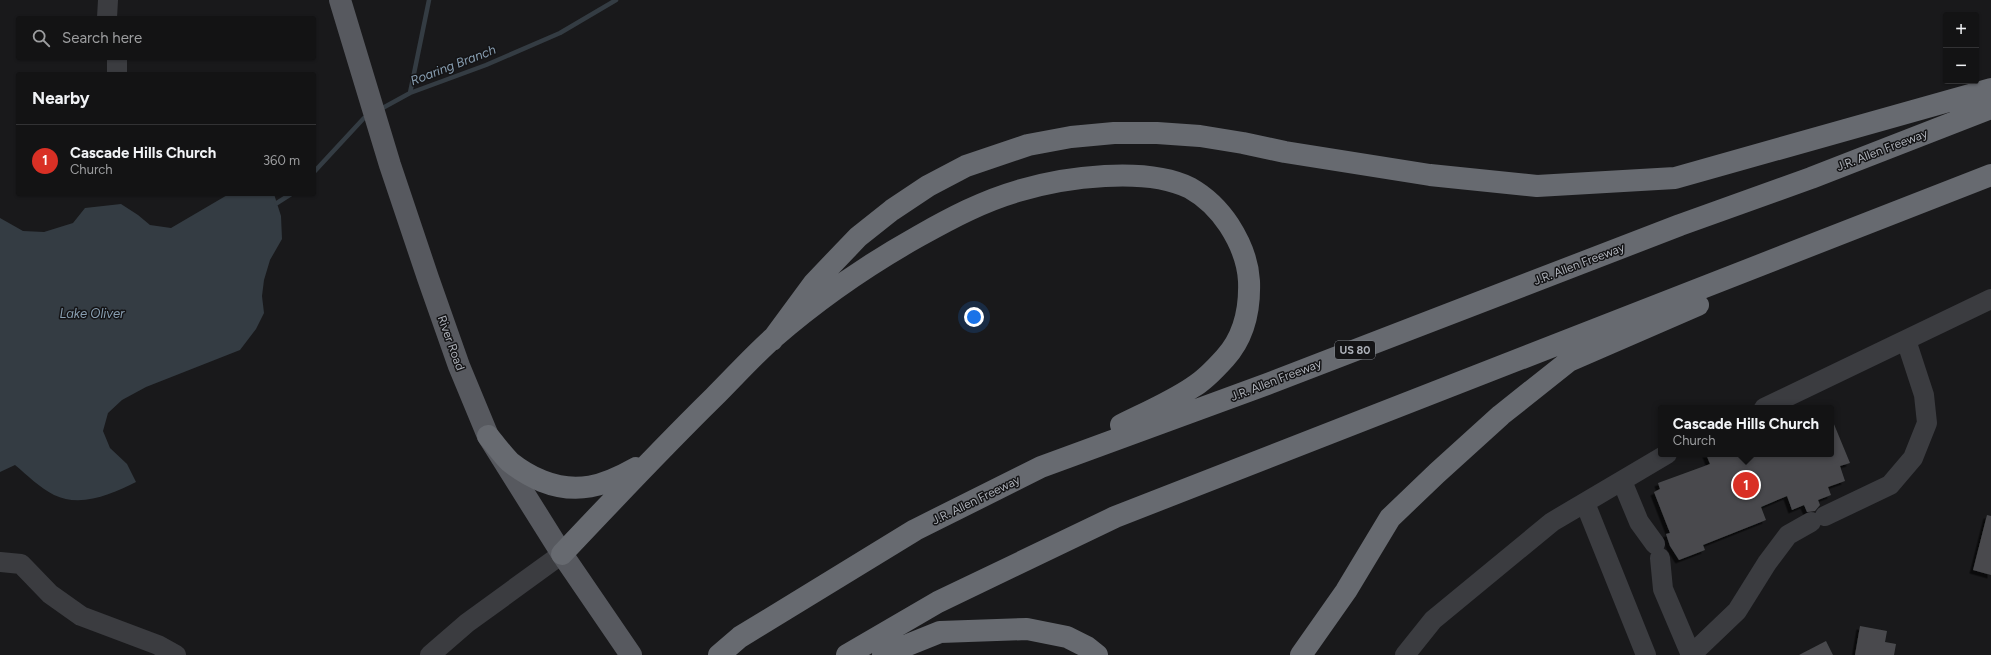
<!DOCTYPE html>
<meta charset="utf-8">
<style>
body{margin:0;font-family:Figtree,sans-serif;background:#1c1c1d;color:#f1f3f6}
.controls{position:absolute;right:12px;top:12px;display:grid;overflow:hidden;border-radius:4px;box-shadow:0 1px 3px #0004}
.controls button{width:36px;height:36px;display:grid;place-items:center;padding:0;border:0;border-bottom:1px solid #323234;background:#131314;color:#f1f3f6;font:20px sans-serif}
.you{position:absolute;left:974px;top:317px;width:14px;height:14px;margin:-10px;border:3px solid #fff;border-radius:50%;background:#1a73e8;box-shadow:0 0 0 6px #1a73e833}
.badge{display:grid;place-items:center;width:26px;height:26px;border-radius:50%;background:#d93025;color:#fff;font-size:13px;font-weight:700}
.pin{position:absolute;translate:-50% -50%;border:2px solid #fff;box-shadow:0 1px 4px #0006}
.popup{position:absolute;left:1658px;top:405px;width:176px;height:52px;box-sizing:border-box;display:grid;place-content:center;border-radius:4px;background:#131314;filter:drop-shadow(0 1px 3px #0005);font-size:13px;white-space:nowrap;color:#9d9ea0}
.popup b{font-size:15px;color:#f1f3f6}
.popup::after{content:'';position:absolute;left:50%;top:100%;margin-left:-8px;border:8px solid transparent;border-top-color:#131314}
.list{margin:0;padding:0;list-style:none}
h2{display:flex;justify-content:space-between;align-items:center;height:52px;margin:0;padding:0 16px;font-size:17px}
h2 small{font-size:13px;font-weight:400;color:#9d9ea0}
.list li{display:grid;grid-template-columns:26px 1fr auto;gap:12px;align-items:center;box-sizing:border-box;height:72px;padding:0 16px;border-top:1px solid #323234}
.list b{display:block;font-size:15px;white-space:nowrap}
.list p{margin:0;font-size:13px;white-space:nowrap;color:#9d9ea0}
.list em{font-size:13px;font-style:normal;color:#9d9ea0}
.icon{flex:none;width:22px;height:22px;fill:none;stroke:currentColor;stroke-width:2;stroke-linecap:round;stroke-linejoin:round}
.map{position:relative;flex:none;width:1991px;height:655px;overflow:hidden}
.search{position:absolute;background:#131314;box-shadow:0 1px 3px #0004;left:16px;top:16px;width:300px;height:44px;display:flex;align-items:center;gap:10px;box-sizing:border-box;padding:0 14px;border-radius:4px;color:#9d9ea0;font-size:15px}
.panel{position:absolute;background:#131314;box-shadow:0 1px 3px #0004;left:16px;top:72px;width:300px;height:124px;border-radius:4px}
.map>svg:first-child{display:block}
.water{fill:#343c43}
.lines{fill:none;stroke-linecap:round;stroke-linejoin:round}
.stream{stroke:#343c43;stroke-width:4.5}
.building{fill:#494a4d;filter:url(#shadow)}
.minor{stroke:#3b3c40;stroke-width:20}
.major{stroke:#57595f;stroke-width:22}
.highway{stroke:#676a70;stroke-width:22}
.labels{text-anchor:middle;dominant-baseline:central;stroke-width:3;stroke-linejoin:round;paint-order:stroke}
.shield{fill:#141416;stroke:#7f8288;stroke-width:1}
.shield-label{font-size:11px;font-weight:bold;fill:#adb1b9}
.street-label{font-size:12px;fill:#adb1b9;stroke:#141416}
.water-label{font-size:13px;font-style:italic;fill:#889eb1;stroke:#141416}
</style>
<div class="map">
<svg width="1991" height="655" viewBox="0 0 1991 655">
<defs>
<filter id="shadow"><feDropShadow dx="-3.5" dy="3.5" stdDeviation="0" flood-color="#0009"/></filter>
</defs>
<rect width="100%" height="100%" fill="#19191b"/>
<path class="water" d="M229 194H274L281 216 282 239 270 260 264 280 262 296 264 313 256 329 240 350 146 387 122 400 108 413 103 431 110 448 127 464 136 482C112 494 81 508 54 495 40 488 27 475 15 465L0 472V218L23 231 44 232 73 223 85 208 121 204 138 215 150 225 171 228Z"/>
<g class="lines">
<path class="stream" d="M410 93 429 0
M379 110 410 93 486 65 560 33 616 0
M314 172 364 118 369 116
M277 203 291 194"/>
</g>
<path class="building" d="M1831 417 1850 463 1840 466 1845 481 1828 487 1831 495 1818 500 1820 505 1815 511 1807 512 1804 505 1792 510 1787 496 1761 507 1766 520 1703 545 1705 550 1679 560 1670 546 1666 534 1670 533 1654 492 1660 489 1658 483 1710 464 1706 454H1831Z
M1987 515 1991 516V575L1973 570Z
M1860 626 1887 631 1885 642 1896 644 1894 655H1855Z
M1826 641 1833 655H1799Z"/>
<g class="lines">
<path class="minor" d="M107 18 108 0
M117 74V58
M1764 408 1991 299
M1622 481 1639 522 1655 544
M1585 503 1646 655
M1825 516 1890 485 1913 458 1927 423 1924 395 1906 340
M1660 558 1663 589 1691 655
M0 562 21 564 50 594 81 616 158 645 176 655
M430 655 467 623 562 554
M1405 655 1433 620 1552 522 1667 454
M1691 655 1737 611 1767 563 1788 535 1811 522"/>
<path class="major" d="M340 0 390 165 428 278 459 366 488 436 562 554 631 655"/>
<path class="highway" d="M772 340 814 283 858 237 892 210 928 186 966 166 1028 145 1071 137 1114 133H1157L1200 136 1243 143 1285 152 1430 175 1537 186 1675 178 1991 89
M488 436C495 444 502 454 510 462 520 470 530 476 542 481 577 495 604 486 636 468
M562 554C612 501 662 448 714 397 733 378 752 357 772 339 817 300 867 265 919 236 951 218 983 201 1018 191 1064 177 1146 166 1190 188 1206 197 1219 210 1229 225 1240 242 1248 262 1249 281 1250 308 1244 337 1225 358 1216 368 1205 380 1193 387 1171 402 1145 413 1121 425
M719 655 740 637 915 530 1041 467 1270 383 1680 225 1811 178 1991 108
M847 655 938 602 1115 517 1991 175
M883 655 940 632 1027 629 1067 637 1087 647 1097 655
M1301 655 1346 591 1390 518 1437 473 1501 415 1569 361 1698 305"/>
</g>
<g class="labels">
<rect class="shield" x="1335" y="341" width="40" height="18" rx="3"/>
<g class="shield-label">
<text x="1355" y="350">US 80</text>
</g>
<g class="street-label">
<text transform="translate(1882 150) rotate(-21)">J.R. Allen Freeway</text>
<text transform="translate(1579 264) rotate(-21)">J.R. Allen Freeway</text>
<text transform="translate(451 343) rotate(70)">River Road</text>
<text transform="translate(1276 380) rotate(-21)">J.R. Allen Freeway</text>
<text transform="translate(976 500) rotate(-26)">J.R. Allen Freeway</text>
</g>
<g class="water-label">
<text transform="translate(453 65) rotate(-21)">Roaring Branch</text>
<text x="92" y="313">Lake Oliver</text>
</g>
</g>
</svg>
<div class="controls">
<button>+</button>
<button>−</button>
</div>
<div class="you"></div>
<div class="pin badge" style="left:1746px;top:485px">1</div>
<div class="popup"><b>Cascade Hills Church</b>Church</div>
<div class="search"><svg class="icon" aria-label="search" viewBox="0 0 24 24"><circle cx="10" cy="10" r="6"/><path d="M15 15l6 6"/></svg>Search here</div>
<section class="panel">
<h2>Nearby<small></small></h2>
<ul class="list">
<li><span class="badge">1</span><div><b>Cascade Hills Church</b><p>Church</p></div><em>360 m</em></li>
</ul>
</section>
</div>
